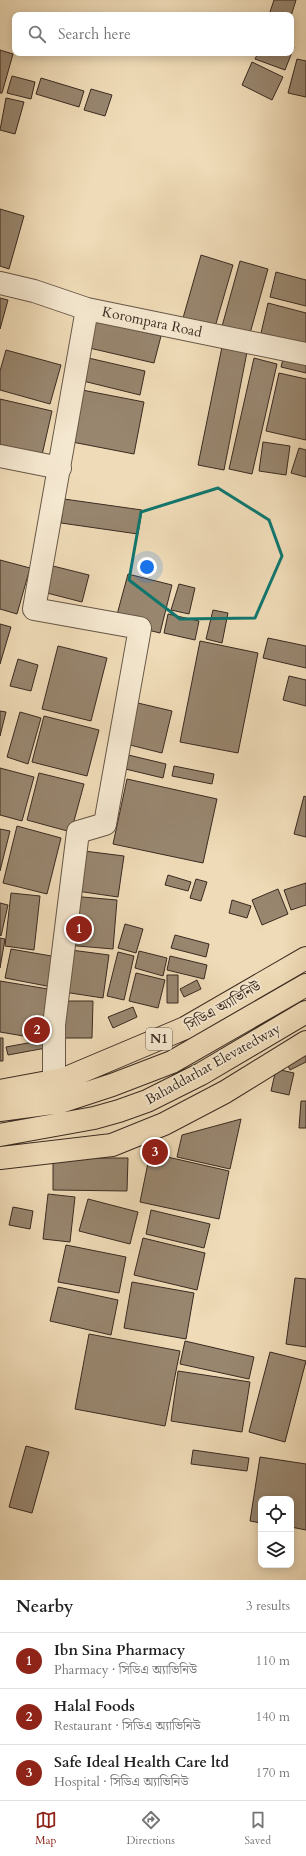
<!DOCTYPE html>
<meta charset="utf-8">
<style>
body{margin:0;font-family:Cardo,"Noto Serif Bengali",serif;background:#f6f6f6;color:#222}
.controls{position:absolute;right:12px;bottom:12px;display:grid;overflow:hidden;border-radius:8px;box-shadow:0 2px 10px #0003}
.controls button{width:36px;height:36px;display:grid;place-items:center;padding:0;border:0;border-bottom:1px solid #e0e0e0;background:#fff;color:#222;font:20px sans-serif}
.you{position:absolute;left:147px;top:567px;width:14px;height:14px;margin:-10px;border:3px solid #fff;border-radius:50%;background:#1a73e8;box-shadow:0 0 0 6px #1a73e833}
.badge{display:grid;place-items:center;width:26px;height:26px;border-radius:50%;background:#8f2418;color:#fff;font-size:13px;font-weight:700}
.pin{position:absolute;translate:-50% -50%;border:2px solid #fff;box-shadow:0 1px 4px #0006}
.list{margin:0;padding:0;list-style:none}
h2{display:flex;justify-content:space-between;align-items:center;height:52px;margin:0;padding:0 16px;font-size:17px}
h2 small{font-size:13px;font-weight:400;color:#767676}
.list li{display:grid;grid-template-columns:26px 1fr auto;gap:12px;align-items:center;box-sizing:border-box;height:56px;padding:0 16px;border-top:1px solid #e0e0e0}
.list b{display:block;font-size:15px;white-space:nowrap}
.list p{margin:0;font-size:13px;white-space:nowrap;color:#767676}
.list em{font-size:13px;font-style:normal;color:#767676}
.icon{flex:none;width:22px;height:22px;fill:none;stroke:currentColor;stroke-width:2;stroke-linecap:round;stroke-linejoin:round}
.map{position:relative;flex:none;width:306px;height:1580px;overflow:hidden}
.search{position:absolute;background:#fff;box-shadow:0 2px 10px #0003;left:12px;right:12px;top:12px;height:44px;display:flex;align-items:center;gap:10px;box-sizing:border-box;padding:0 14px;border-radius:8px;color:#767676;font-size:15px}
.sheet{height:220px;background:#fff}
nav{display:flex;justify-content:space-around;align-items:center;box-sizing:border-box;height:56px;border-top:1px solid #e0e0e0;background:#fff;font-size:11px;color:#767676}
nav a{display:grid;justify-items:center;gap:2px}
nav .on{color:#8f2418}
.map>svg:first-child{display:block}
.building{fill:#98866f;stroke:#3a2a21}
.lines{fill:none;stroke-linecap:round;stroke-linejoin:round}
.street-casing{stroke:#675646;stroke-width:24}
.highway-casing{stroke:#3a2a21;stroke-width:24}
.street{stroke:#f5e8d0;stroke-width:22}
.highway{stroke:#efdbb7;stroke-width:22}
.marked{fill:none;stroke:#0f766e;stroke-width:3;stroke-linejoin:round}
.labels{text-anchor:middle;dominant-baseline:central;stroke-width:3.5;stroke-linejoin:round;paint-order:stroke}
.shield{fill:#f5e8d0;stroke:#726356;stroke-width:1}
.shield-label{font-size:13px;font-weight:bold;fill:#3a2a21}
.street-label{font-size:14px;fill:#3a2a21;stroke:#f5e8d0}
</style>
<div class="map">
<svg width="306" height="1580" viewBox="0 0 306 1580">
<rect width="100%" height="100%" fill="#efdbb7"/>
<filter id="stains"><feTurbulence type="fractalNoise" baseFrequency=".005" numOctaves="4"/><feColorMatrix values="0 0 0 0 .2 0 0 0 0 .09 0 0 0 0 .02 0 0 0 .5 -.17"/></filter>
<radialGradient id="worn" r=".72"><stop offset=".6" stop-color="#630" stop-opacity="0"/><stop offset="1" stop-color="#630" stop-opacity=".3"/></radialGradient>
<path class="building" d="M274 0H296L291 16V15H269Z
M291 46 294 47 285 70 255 59 258 53H291Z
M0 50 13 54 2 93H0Z
M297 59 306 61V97L288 93Z
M252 62 283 77 272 100 242 85Z
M12 76 35 82 31 99 7 93Z
M41 78 84 91 79 107 36 94Z
M91 89 112 95 105 116 84 110Z
M6 98 24 102 15 134 0 130Z
M0 209 24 216 9 269 0 266Z
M201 255 233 265 215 327 183 318Z
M240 261 268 269 249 337 221 330Z
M276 272 306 280V306L270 297Z
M0 298 8 300 0 329Z
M268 303 306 313V344L261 333Z
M91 320 161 336 154 363 85 347Z
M222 347 247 352 224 470 198 465Z
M6 350 61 365 50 404 0 390V371Z
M284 355 306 360V373L281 367Z
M84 357 145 371 140 395 79 380Z
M254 358 277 364 252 474 229 469Z
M279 373 306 379V440L266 431Z
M77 389 144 402 134 454 67 441Z
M0 399 52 411 42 455 0 445Z
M263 442 290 446 286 475 259 471Z
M299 448 306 450V477L291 473Z
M64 499 142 510 138 534 61 523Z
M0 560 30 568 17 614 0 609Z
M53 566 89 575 82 602 47 593Z
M128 574 172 585 160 633 115 622Z
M179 584 195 588 189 614 171 610Z
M213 610 228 613 222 643 206 639Z
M168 614 199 621 195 640 164 633Z
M0 624 11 627 0 664Z
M268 638 306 646V668L263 658Z
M200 641 258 653 238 753 180 742Z
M58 646 107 658 91 721 42 709Z
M18 659 38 665 31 691 10 686Z
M289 676 306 680V706L283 700Z
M125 700 172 711 162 753 114 741Z
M0 711 6 712 0 736Z
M20 712 41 718 28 764 7 757Z
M44 716 99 730 87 776 32 762Z
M120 753 166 764 163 778 117 767Z
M174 766 214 774 212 784 172 776Z
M0 768 34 777 22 821 0 815Z
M39 773 84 784 71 832 27 820Z
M127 779 217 799 203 863 113 844Z
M304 796 306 797V837L294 834Z
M17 826 61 838 47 894 3 883Z
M0 829 10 831 0 871Z
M76 850 124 856 118 897 70 890Z
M168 875 191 882 188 891 165 885Z
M196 879 207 882 201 901 190 898Z
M306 883V905L291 910 284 890Z
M278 889 288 914 262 925 252 900Z
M11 893 40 896 34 950 5 946Z
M71 896 117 900 113 949 66 945Z
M232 900 251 906 247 918 229 913Z
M0 903 8 905 1 936 0 935Z
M125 924 143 929 136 953 118 948Z
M175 935 209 944 206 957 171 948Z
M0 938 5 939 0 968Z
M11 949 57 957 52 987 5 978Z
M71 950 109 955 103 998 64 992Z
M139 951 167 958 163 976 135 968Z
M118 952 134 956 124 1000 107 996Z
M170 956 207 965 204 979 167 970Z
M136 973 165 980 158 1008 129 1001Z
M167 975H178V1003H167Z
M197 980 201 989 184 997 180 989Z
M0 981 54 990 47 1040 0 1032Z
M64 1001H93L92 1038H63Z
M133 1007 137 1017 113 1028 108 1017Z
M0 1038H3V1061H0Z
M44 1040 46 1048 8 1055 6 1047Z
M306 1044V1062L290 1070 283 1056Z
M276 1069 294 1073 289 1095 271 1091Z
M301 1101H306V1128H299Z
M241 1119 230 1169 177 1157 182 1135Z
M150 1153 229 1171 219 1219 140 1202Z
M53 1158H128L127 1191 53 1190Z
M48 1194 75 1197 70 1242 43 1239Z
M88 1199 138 1212 130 1244 79 1231Z
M13 1207 33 1211 30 1229 9 1225Z
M151 1210 210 1224 204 1248 146 1234Z
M143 1238 205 1253 197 1290 134 1275Z
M66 1245 126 1257 119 1293 58 1282Z
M295 1278 306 1279V1347L286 1344Z
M132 1282 194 1293 186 1339 124 1328Z
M58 1287 118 1300 111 1335 50 1321Z
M89 1334 180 1351 165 1426 75 1409Z
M185 1341 254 1357 249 1379 180 1364Z
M270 1352 306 1361 285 1442 249 1432Z
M178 1371 250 1382 242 1432 171 1421Z
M26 1446 49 1452 32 1513 9 1507Z
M193 1450 249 1458 247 1471 191 1464Z
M260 1457 306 1464V1530L291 1527V1499H261V1523L250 1521Z"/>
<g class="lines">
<defs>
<path id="street" d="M0 283 34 291 87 309 306 354
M0 456 60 468
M54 1081V1025L78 832 105 824 140 628 34 609 87 309"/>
<path id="highway" d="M0 1091 64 1079 185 1028 306 958
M0 1110 60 1102 112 1085 172 1062 306 985
M0 1135 94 1118 119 1111 147 1101 201 1074 306 1012
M0 1158 112 1145 164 1124 225 1092 306 1042"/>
</defs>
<use href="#street" class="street-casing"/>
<use href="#highway" class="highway-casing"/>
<use href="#street" class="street"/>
<use href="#highway" class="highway"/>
</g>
<path class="marked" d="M218 488 269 520 282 556 255 618 180 619 129 580 141 512Z"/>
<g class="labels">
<rect class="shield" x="146" y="1028" width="26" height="22" rx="3"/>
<g class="shield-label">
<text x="159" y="1039">N1</text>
</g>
<g class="street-label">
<text transform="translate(152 322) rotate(12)">Korompara Road</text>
<text transform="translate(223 1006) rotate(-30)">সিডিএ অ্যাভিনিউ</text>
<text transform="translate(213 1064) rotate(-29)">Bahaddarhat Elevatedway</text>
</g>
</g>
<rect width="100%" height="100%" filter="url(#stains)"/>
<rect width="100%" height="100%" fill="url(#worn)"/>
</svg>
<div class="controls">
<button><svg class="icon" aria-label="locate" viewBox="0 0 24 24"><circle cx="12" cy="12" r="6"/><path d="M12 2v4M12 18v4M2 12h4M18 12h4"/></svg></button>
<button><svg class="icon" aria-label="layers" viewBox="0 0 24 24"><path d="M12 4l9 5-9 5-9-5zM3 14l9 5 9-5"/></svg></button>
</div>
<div class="you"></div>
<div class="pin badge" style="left:79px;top:929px">1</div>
<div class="pin badge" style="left:37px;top:1030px">2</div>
<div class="pin badge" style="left:155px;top:1152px">3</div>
<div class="search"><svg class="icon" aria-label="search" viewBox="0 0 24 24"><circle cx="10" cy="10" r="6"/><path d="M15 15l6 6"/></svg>Search here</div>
</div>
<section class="sheet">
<h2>Nearby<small>3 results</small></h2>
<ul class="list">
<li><span class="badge">1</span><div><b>Ibn Sina Pharmacy</b><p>Pharmacy · সিডিএ অ্যাভিনিউ</p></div><em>110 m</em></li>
<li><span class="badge">2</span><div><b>Halal Foods</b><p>Restaurant · সিডিএ অ্যাভিনিউ</p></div><em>140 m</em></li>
<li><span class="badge">3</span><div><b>Safe Ideal Health Care ltd</b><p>Hospital · সিডিএ অ্যাভিনিউ</p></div><em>170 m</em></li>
</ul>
</section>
<nav>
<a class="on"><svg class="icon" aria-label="map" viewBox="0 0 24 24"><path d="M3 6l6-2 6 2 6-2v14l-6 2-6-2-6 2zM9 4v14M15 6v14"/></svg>Map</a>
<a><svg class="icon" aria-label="directions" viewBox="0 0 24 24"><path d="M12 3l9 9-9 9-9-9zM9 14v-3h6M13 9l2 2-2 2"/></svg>Directions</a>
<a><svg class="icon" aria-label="saved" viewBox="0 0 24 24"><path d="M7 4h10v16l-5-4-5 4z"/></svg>Saved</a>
</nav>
